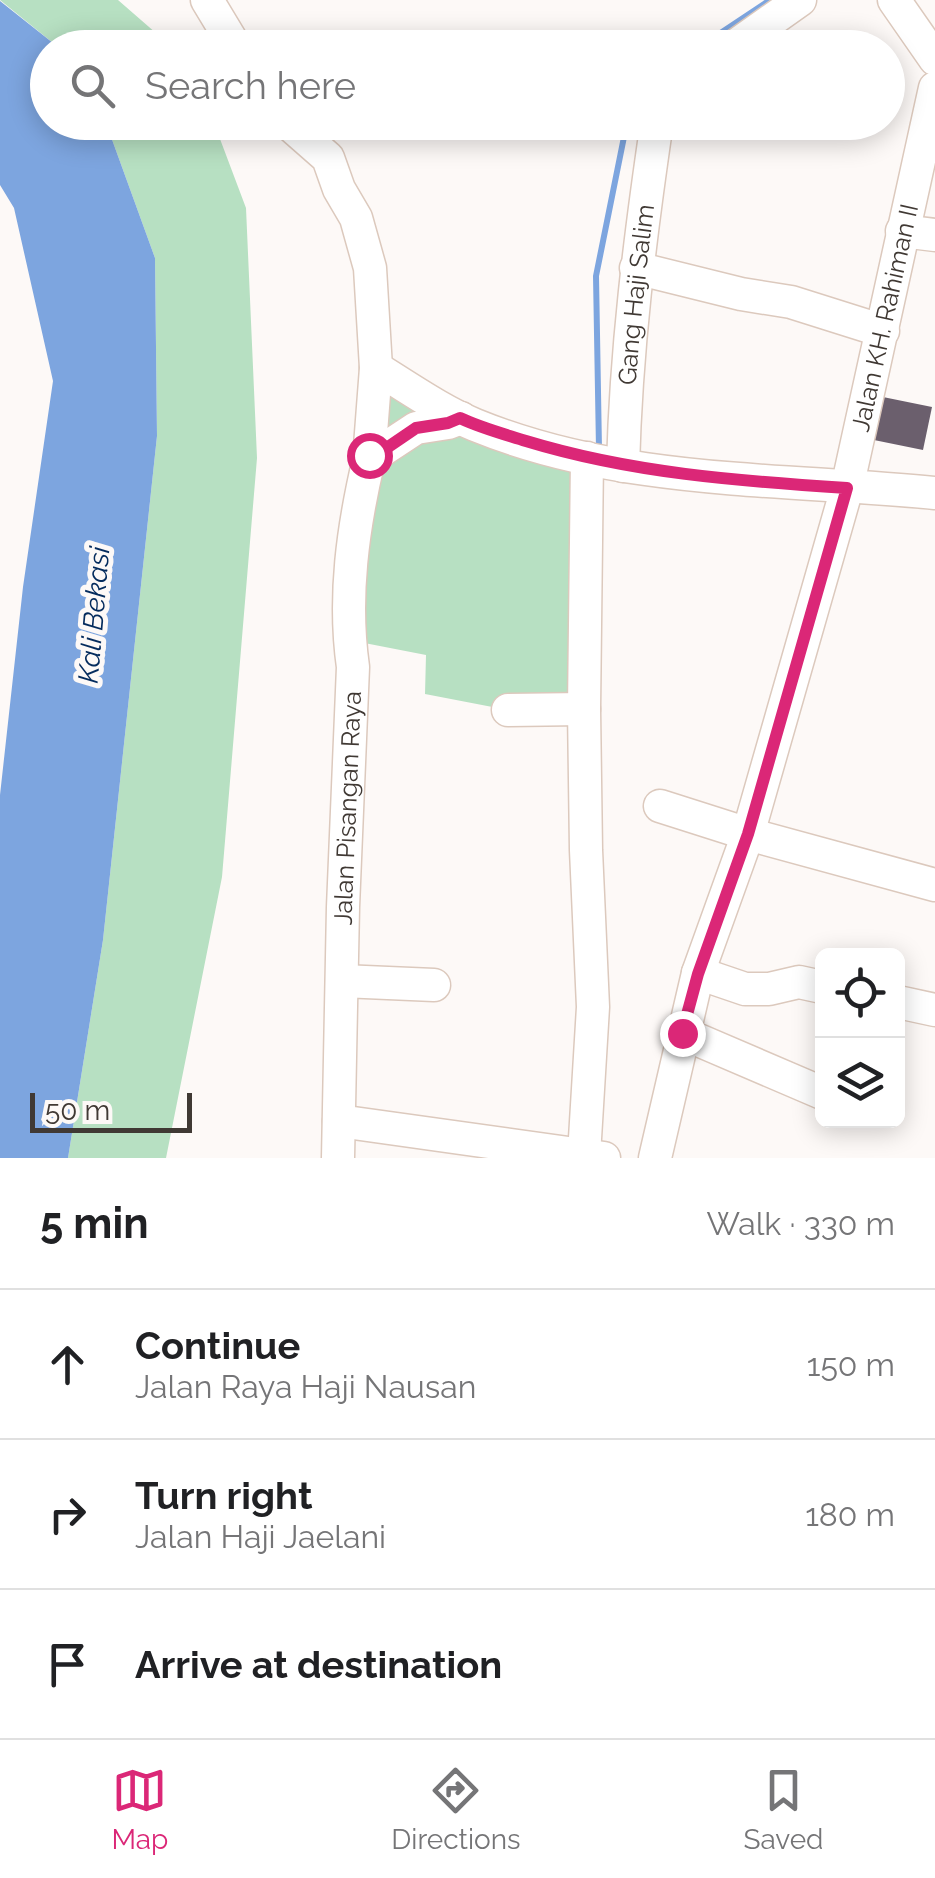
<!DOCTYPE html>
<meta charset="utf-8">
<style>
body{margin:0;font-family:Raleway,sans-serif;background:#f6f6f6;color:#202124}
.controls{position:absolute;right:30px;bottom:30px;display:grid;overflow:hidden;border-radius:15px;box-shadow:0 5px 25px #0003}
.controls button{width:90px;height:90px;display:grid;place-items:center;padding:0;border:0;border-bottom:2px solid #e0e0e0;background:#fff;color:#202124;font:50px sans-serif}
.scale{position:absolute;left:30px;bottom:25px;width:162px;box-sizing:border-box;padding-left:10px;border:5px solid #403934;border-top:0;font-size:28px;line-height:35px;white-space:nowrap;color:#403934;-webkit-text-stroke:8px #fdf9f7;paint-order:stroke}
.stop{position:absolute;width:30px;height:30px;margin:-22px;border:8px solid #db2777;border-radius:50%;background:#fff}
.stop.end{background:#db2777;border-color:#fff;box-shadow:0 2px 10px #0008}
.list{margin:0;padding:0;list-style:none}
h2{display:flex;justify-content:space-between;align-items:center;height:130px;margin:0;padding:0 40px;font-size:42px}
h2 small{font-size:32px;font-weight:400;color:#757577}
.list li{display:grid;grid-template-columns:65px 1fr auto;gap:30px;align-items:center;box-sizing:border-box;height:150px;padding:0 40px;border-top:2px solid #e0e0e0}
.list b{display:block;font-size:38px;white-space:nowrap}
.list p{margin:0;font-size:32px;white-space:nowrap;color:#757577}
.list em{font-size:32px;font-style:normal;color:#757577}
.icon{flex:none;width:55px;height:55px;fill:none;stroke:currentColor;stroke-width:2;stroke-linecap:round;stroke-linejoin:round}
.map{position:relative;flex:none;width:935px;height:1158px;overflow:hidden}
.search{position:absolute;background:#fff;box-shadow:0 5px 25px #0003;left:30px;right:30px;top:30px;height:110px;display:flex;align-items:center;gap:25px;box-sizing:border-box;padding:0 35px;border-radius:55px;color:#757577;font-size:38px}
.sheet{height:580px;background:#fff}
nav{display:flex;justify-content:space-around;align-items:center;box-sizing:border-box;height:140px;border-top:2px solid #e0e0e0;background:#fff;font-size:28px;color:#757577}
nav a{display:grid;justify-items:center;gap:5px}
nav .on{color:#db2777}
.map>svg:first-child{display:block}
.green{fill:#b7e0c2}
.water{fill:#7da5df}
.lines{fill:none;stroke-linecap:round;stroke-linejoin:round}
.stream{stroke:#7da5df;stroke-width:6}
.building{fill:#6b5f6d}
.minor-casing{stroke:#dcc9bd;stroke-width:35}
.minor{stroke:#fff;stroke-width:32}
.route{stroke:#db2777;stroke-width:12}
.labels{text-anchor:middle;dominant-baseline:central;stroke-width:10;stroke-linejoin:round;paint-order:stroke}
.street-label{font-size:25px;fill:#403934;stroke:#fdf9f7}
.water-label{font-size:28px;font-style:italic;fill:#042b5d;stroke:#fdf9f7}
</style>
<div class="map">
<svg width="935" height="1158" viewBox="0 0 935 1158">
<rect width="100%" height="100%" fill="#fdf9f7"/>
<path class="green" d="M0 0H118L172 47H58Z
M106 123H214L246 208 257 458 222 877 166 1158H68L103 940 157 436 155 258Z
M373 386 587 458 584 709 508 710 425 694 426 655 349 640Z"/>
<path class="water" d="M0 1 58 47 48 48V122L106 123 155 258 157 436 103 940 68 1158H0V795L23 587 53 381 14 208 0 185Z"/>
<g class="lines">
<path class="stream" d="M698 48 770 0
M599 449 596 276 627 122"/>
</g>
<path class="building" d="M878 396 932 407 923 450 869 439Z"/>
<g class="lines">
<defs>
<g id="minor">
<path d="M207 0 236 48"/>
<path d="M894 0 935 59"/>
<path d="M732 48 800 0"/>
<path d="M287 122 328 158 339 189 356 218 370 268 376 368 369 459"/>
<path d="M902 231 935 235"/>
<path d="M636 268 741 294 791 302 883 331"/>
<path d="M376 368C407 387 441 411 475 425 622 485 781 478 935 493"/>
<path id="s1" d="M623 466C626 350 640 237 657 122"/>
<path d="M508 710 584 709"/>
<path d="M660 806 748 834 935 885"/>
<path d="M698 973 745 989H769L799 982 822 987"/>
<path d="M342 981 434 985"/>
<path d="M898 1002 935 1010"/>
<path d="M682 1033 822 1093"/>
<path d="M339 1121 604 1158"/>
<path d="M584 1155 593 1007 586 850 584 709 587 458"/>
<path id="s2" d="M338 1158 343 907 353 667C343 597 353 527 369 459L416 428 448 423 461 418"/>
<path id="s3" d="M655 1158 698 973 748 834 847 488 935 88"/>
</g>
</defs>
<use href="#minor" class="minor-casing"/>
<use href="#minor" class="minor"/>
</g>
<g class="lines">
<path class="route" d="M369 455V460L416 428 448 423 460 418C481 428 504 434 526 441 631 473 738 481 847 488L748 834 698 974 682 1033"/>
</g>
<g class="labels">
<g class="street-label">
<text stroke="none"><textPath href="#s1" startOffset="172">Gang Haji Salim</textPath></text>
<text stroke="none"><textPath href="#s3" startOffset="872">Jalan KH. Rahiman II</textPath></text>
<text stroke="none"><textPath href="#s2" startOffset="350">Jalan Pisangan Raya</textPath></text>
</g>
<g class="water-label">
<text transform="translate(94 615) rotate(-85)">Kali Bekasi</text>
</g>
</g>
</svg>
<div class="controls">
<button><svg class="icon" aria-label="locate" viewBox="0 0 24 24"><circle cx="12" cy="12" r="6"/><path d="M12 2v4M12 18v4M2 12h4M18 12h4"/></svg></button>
<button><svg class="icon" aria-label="layers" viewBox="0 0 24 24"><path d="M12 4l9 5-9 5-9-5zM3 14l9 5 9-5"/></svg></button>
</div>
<div class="scale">50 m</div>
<div class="stop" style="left:369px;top:455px"></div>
<div class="stop end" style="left:682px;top:1033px"></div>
<div class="search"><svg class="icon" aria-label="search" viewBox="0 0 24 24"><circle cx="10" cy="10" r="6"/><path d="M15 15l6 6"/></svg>Search here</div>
</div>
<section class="sheet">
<h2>5 min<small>Walk · 330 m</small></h2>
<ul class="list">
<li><svg class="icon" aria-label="ahead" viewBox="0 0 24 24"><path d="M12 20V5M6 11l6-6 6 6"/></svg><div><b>Continue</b><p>Jalan Raya Haji Nausan</p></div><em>150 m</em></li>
<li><svg class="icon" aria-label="right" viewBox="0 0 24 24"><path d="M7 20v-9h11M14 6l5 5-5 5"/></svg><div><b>Turn right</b><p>Jalan Haji Jaelani</p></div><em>180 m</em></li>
<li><svg class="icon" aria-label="arrive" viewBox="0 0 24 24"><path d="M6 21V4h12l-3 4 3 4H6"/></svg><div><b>Arrive at destination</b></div></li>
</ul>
</section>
<nav>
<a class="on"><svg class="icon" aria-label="map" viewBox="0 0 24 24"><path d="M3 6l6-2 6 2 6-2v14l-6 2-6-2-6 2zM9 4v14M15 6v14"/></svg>Map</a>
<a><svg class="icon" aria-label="directions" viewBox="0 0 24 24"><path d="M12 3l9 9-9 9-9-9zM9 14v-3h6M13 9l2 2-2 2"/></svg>Directions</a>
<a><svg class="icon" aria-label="saved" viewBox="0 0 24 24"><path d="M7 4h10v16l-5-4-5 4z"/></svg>Saved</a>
</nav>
